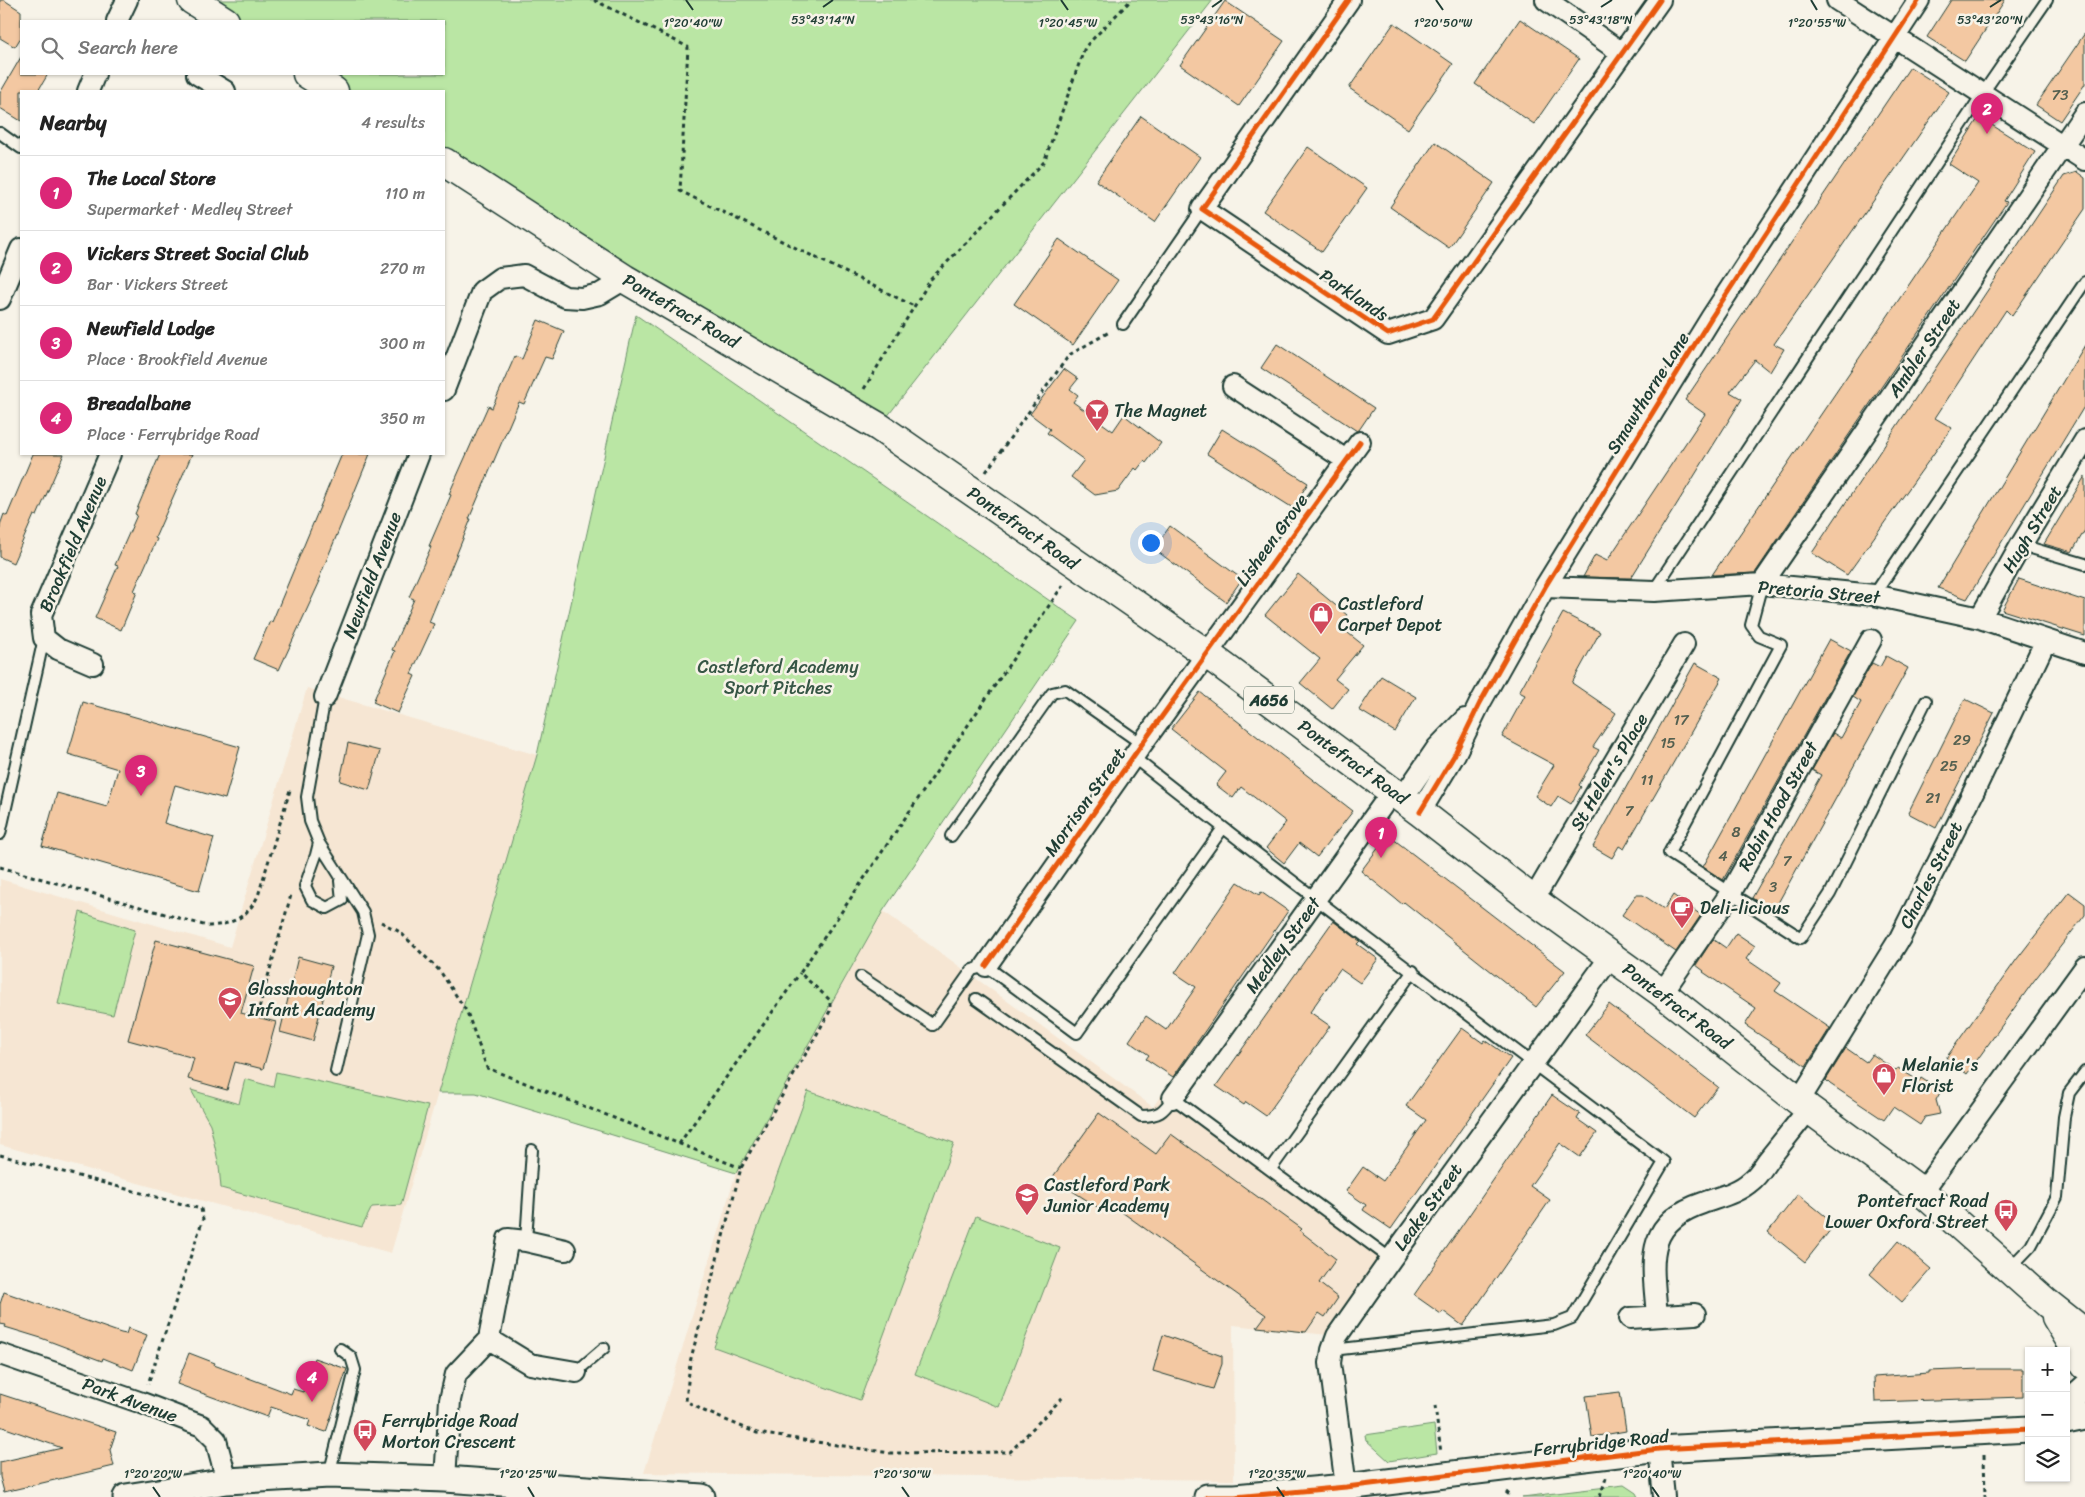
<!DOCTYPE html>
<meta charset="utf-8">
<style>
body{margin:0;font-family:Sriracha,sans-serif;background:#f6f6f6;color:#222}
.controls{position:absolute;right:15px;bottom:15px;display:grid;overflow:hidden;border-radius:0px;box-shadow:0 1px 4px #0004}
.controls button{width:45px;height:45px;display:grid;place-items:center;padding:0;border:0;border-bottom:1px solid #e0e0e0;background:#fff;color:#222;font:25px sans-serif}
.you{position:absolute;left:1150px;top:542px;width:18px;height:18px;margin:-12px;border:4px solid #fff;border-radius:50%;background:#1a73e8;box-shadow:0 0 0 8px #1a73e833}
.badge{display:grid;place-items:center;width:32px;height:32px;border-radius:50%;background:#db2777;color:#fff;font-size:16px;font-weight:700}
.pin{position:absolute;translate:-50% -41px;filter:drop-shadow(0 1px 2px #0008)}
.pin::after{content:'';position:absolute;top:26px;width:18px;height:15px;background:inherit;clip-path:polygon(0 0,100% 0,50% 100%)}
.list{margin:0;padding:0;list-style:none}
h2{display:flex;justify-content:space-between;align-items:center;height:65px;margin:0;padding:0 20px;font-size:21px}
h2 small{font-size:16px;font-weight:400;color:#767676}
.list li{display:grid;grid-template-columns:32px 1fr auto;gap:15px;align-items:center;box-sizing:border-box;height:75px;padding:0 20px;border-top:1px solid #e0e0e0}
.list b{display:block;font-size:19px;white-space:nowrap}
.list p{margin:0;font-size:16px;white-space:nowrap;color:#767676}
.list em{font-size:16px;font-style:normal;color:#767676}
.icon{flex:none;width:28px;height:28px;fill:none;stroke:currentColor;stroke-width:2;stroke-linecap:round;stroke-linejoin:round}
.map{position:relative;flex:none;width:2085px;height:1497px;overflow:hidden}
.search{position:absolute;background:#fff;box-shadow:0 1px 4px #0004;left:20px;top:20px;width:425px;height:55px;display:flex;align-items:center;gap:12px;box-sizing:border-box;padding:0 18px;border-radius:0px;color:#767676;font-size:19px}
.panel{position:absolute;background:#fff;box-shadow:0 1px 4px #0004;left:20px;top:90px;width:425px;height:365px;border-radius:0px}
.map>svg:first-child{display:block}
.built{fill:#f6e6d3}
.green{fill:#bae6a4;stroke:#6c926c}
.building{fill:#f3c8a2;stroke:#1f3d34}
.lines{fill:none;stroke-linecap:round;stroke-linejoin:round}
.service-casing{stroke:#1f3d34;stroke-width:14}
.minor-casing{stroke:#1f3d34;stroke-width:24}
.tertiary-casing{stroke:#1f3d34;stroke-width:29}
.primary-casing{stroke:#1f3d34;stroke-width:31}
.path{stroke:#1f3d34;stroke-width:3;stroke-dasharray:4 4;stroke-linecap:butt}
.service{stroke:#f7f3e8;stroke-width:10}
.minor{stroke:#f7f3e8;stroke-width:20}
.tertiary{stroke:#f7f3e8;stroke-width:25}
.primary{stroke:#f7f3e8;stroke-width:28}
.cycleway-casing{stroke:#f7f3e8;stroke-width:8}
.cycleway{stroke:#e8590c;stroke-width:5}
.ticks{fill:none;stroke:#1f3d34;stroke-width:2}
.labels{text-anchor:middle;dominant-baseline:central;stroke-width:5;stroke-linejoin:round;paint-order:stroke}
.number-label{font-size:15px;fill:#546050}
.shield{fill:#f7f3e8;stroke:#60746a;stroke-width:1}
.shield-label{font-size:16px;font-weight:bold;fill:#1f3d34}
.street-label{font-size:18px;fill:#1f3d34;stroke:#f7f3e8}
.poi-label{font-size:18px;fill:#1f3d34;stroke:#f7f3e8;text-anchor:start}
.park-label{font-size:18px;fill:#365645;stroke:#f7f3e8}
.ticks-label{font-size:12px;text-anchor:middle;fill:#1f3d34;stroke:#f7f3e8;stroke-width:5;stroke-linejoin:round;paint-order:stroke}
</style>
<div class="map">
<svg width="2085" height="1497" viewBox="0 0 2085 1497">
<rect width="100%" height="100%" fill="#f7f3e8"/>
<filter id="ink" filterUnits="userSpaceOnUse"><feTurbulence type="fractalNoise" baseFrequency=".02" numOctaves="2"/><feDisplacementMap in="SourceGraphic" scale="10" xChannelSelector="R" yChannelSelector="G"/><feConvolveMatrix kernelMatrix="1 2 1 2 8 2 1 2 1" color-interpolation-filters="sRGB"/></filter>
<g filter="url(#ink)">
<path class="built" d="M307 688 537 755 391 1253 0 1145V879L230 947Z
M883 911 1153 1107 1163 1092 1391 1259 1337 1336 1233 1325 1234 1480 644 1473 736 1173Z"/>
<path class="green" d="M192 0H1213L879 427 444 162V91H334L307 74H444V21H225Z
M636 315 1079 621 883 911 736 1173 476 1093H438L537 755Z
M80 912 135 930 113 1015 58 1004Z
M276 1072 428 1106 401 1205 372 1207 362 1227 221 1188 219 1166 210 1124 191 1090 239 1104 245 1079 273 1087Z
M808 1091 954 1143 860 1400 714 1347Z
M976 1216 1060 1248 999 1407 915 1374Z
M1434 1425 1437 1453 1389 1461 1366 1440 1365 1435Z
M1624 1485 1636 1493 1638 1497H1522Z"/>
<path class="building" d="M0 0H4L21 11V37L15 47 0 38Z
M1951 0H2005L1965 61 1927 37Z
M1225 1 1284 41 1239 106 1180 65Z
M1520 19 1579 59 1534 124 1475 84Z
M1394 23 1453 64 1408 129 1349 88Z
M2085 33V84L2060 121 2036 105Z
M21 57V74H48L38 91H21V121L0 108V93Z
M1910 67 1949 92 1774 344 1784 349 1770 372 1755 360 1730 392 1742 399 1631 578 1583 577 1595 555 1607 561 1705 414 1685 400Z
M1141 116 1200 157 1155 222 1096 181Z
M1979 117 2035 152 2004 201 2007 202 1755 573 1712 575 1978 183 1949 164Z
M1435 142 1494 183 1449 248 1390 207Z
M1308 147 1367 188 1322 252 1263 211Z
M2077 172 2085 178V209L2012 316 2006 310 1935 418 1952 428 1847 575 1812 553 2064 176Z
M1059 239 1118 280 1073 345 1014 304Z
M538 320 564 331 552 359 545 357 524 404 519 402 469 519H471L429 622 434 624 411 674 415 676 398 713 373 702 395 651 392 650 414 599 409 597 431 547 429 546 451 495 449 494 488 406 492 408 515 356 522 359Z
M1277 344 1374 408 1359 430 1357 431 1261 368Z
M2085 345V405L1967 599 1938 588Z
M1064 369 1078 379 1070 389 1078 395 1073 402 1113 431 1124 415 1161 443 1146 463 1144 461 1137 470 1135 468 1118 491 1095 495 1071 477 1084 460 1047 433 1050 429 1030 414Z
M1222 429 1308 483 1293 508 1207 454Z
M33 454H64L37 516 34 515 13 563 0 557V525L4 514 7 516Z
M160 454H192L155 538 157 539 134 591 137 592 121 630 95 618 118 566 115 565 137 515 135 514Z
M342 454H370L318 581H320L279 670 253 659 270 621 272 622Z
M2085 476V530L2072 552 2044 544Z
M1170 526 1242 579 1226 602 1154 549Z
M1298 574 1347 615 1338 625 1363 645 1335 679 1348 689 1332 709 1300 683 1320 659 1265 615Z
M2019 579 2085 601V636L2002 610Z
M1563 613 1600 632 1572 683 1616 713 1593 747 1599 750 1579 785 1581 787 1571 804 1558 796 1551 807 1535 796 1554 765 1502 737 1525 695 1519 692Z
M1829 639 1851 651 1723 880 1703 867Z
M1886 656 1908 668 1773 912 1752 898 1821 775 1812 770 1833 733 1841 738 1861 702 1853 697 1872 663 1880 667Z
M1695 663 1722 678 1624 849 1619 846 1612 858 1593 847Z
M1381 676 1416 697 1395 732 1359 710Z
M1200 692 1353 811 1317 857 1299 843 1284 863 1266 848 1286 822 1241 787 1233 798 1216 785 1226 772 1171 729Z
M1965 699 1994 713 1936 828 1908 813Z
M83 702 240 747 225 799 175 785 164 823 214 838 199 891 42 846 57 793 107 807 118 769 68 754Z
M348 743 380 751 369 790 340 781Z
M1388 835 1565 971 1536 1007 1404 902 1402 904 1361 871Z
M1238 882 1259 895 1261 892 1288 911 1173 1077 1146 1059 1149 1055 1129 1041 1146 1016 1166 1030 1196 987 1175 973Z
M2069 892 2085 904V915L2033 982 1967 1074 1946 1058 2017 959Z
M1636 895H1643L1664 909 1673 895 1701 915 1676 952 1622 915Z
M1333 921 1360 941 1357 944 1378 959 1360 983 1340 969 1310 1012 1330 1026 1266 1116 1246 1102 1244 1105 1216 1086Z
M1736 933 1755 946 1746 959 1781 983 1775 991 1830 1028 1806 1066 1745 1025 1756 1008 1703 972 1704 971 1696 965 1713 939 1726 948Z
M156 940 254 966 241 1013 276 1022 263 1069 235 1062 227 1090 188 1079 194 1058 128 1040Z
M298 957 331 966 313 1041 280 1032Z
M1609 1004 1718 1087 1694 1118 1585 1035Z
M1462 1028 1483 1043 1485 1040 1511 1058 1391 1229 1363 1210 1366 1205 1346 1191 1363 1167 1383 1181 1395 1164 1426 1120 1406 1106Z
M1846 1048 1866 1062 1872 1054 1896 1071 1898 1068 1919 1081 1921 1078 1941 1091 1936 1100 1940 1114 1925 1117 1920 1125 1893 1107 1884 1120 1830 1084 1826 1080Z
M1552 1095 1580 1114 1577 1119 1597 1133 1580 1157 1560 1143 1545 1165 1530 1186 1550 1200 1463 1326 1443 1311 1441 1314 1414 1295Z
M1099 1113 1156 1154 1171 1134 1302 1229 1300 1231 1336 1259 1319 1283 1338 1298 1325 1317 1319 1313 1306 1332 1257 1327 1266 1315 1105 1200 1099 1208 1052 1178Z
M1798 1194 1835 1224 1805 1262 1768 1232Z
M1898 1241 1931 1269 1902 1302 1870 1274Z
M4 1292 121 1333 126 1334 128 1328 147 1335 133 1370 103 1358 102 1361 41 1338 5 1327 6 1325 0 1324V1304Z
M1163 1335 1222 1356V1364L1213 1389 1153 1371Z
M189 1353 215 1363 214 1365 291 1394 293 1389 303 1392 314 1358 347 1369 326 1432 308 1426 310 1420 271 1407 267 1417 177 1384Z
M1982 1369H2023V1397L1875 1402 1874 1377 1929 1373V1371Z
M1620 1392 1626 1431 1592 1437 1586 1396Z
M0 1394 116 1432 110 1450 114 1466 4 1492 0 1477V1462L62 1448 0 1426Z"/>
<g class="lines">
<defs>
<path id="service" d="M0 133 21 148
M1123 324 1202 209
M2021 545 2085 564
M1762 584 1751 625 1759 636 1781 645 1669 853 1801 938 1830 894 1926 701
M1654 590 1983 93 2047 0
M1874 595 2085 282
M325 697 307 797 310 821 319 843 363 912 368 934 336 1071
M1133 757C1308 895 1486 1028 1664 1162L1572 1318 1554 1325 1332 1350
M0 834 44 638
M951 836 1052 693 1065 690 1142 744
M319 843 316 855 305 886 312 900 327 908 342 900 340 881
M861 977 933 1025 972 970 986 966 1077 1033 1223 828
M976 999 1141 1116C1159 1116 1163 1112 1173 1098L1391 1259
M1271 1169 1413 971
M526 1241 532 1150
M2009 1269 2031 1246 2057 1197 2064 1117 2069 1093 2085 1072
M576 1372 604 1348
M329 1475 355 1370 351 1357 340 1349"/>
<path id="minor" d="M1349 0 1202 209 1388 334 1433 319 1660 0
M1546 0 1622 53
M1837 0 2085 160
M117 21 127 0
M197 74 225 91
M88 91 95 74
M0 299 21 249
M1233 386 1346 460
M444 390 482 291 500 278 524 275 565 297 582 298 600 294 625 279
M1762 584 2085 113
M1545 587 1654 591 1762 584 1874 595 1980 618 2085 653
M1980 618 2021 545 2085 440
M93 664 58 649 44 638 41 615 110 454
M325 697 419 454
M1402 799 1437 748 1465 719
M1420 812 1455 754 1480 703 1545 587 1711 318 1919 0
M1533 900 1684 644
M986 966 1142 744 1360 442
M1662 993 1730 894 1871 640
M1173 1098 1392 792
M1799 1101 1900 938 1974 791 2046 640
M1922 1192 2085 967
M1657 1316C1653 1264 1642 1223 1703 1203 1719 1197 1738 1193 1751 1181 1758 1176 1763 1167 1768 1160 1782 1143 1795 1126 1809 1109
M1630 1318 1695 1314
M489 1339 530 1364 576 1372
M0 1354 142 1403 202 1426 216 1440 227 1481
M1659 1449 1664 1497
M445 1479 450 1400 456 1374 489 1339 508 1239 526 1241 565 1250
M1346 1487 1330 1363 1332 1350 1337 1336 1391 1259 1611 956"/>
<path id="tertiary" d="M2066 1405 2085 1388
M2066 1421 2085 1417
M126 1497 227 1481 329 1475 445 1479 702 1497
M1207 1497H1235L1346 1487 1659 1449 2029 1429"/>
<path id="primary" d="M192 0 225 21
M307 74 334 91
M444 162 625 279 879 427 1207 654 1420 812 1533 900 1662 993 1809 1109 1922 1192 2047 1303 2085 1333
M2056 1317 2085 1365"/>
</defs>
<use href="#service" class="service-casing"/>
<use href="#minor" class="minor-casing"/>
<use href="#tertiary" class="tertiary-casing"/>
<use href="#primary" class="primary-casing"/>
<path class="path" d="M594 0 688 47 680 191 914 306
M864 389 931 279 1044 162 1085 47 1131 0
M986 472 1069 355 1111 331
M1063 585 800 973 830 1000V1011L741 1168 690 1362 686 1401 704 1411 757 1433 890 1453 1010 1452 1065 1395
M0 867 207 926C231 925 247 918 258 896L290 790
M381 922 400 932 440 971 467 1012 487 1068 741 1168
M247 1015 258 1012 291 895
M679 1144 800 973
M0 1155 201 1209 203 1219 148 1384
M1435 1406 1441 1453
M1984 1455 1985 1497
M1506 1492 1512 1497
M1600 1497 1606 1478"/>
<use href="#service" class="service"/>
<use href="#minor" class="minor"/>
<use href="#tertiary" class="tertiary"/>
<use href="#primary" class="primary"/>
<defs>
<path id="cycleway" d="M1349 0 1202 209 1388 334 1433 319 1660 0
M1420 812 1455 754 1480 703 1545 587 1711 318 1919 0
M986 966 1142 744 1360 442
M1207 1497H1235L1346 1487 1659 1449 2029 1429"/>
</defs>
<use href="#cycleway" class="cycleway-casing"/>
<use href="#cycleway" class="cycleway"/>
</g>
</g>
<path class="ticks" d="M686 0 693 10M1061 0 1068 10M1436 0 1443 10M1811 0 1817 10M823 7 833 0M1212 7 1222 0M1601 7 1612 0M1990 7 2001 0M153 1487 160 1497M528 1487 534 1497M902 1487 909 1497M1277 1487 1284 1497M1652 1487 1659 1497"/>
<defs>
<symbol id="bar-pin" viewBox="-11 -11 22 30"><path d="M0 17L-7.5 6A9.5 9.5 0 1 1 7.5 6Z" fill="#d1495b" stroke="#f7f3e8"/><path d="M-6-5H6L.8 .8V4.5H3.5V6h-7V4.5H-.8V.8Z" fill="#fff"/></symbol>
<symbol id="shop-pin" viewBox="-11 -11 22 30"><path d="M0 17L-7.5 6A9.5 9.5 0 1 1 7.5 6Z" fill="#d1495b" stroke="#f7f3e8"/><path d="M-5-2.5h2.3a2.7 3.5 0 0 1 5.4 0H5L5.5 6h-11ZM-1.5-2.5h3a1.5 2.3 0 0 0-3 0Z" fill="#fff"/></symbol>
<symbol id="cafe-pin" viewBox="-11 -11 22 30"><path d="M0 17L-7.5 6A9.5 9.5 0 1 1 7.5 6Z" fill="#d1495b" stroke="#f7f3e8"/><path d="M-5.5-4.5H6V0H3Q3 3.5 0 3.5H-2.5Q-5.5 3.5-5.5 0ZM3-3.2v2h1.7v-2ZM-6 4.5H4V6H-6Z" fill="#fff"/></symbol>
<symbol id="school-pin" viewBox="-11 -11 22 30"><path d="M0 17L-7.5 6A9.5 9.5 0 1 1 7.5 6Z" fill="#d1495b" stroke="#f7f3e8"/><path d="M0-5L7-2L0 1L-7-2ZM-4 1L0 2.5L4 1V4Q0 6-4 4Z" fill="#fff"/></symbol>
<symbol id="bus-pin" viewBox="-11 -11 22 30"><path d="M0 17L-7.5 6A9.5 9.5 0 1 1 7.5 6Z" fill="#d1495b" stroke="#f7f3e8"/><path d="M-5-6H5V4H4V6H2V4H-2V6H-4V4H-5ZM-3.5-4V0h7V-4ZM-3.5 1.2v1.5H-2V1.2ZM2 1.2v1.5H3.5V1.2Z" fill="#fff"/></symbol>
</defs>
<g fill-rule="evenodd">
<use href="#bar-pin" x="1083" y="397" width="28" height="38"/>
<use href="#shop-pin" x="1307" y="600" width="28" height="38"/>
<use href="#cafe-pin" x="1668" y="894" width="28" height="38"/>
<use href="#school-pin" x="216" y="985" width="28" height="38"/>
<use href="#shop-pin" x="1870" y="1061" width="28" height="38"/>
<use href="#school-pin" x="1013" y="1181" width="28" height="38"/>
<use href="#bus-pin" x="1992" y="1197" width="28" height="38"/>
<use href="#bus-pin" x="351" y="1417" width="28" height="38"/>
</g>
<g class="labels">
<g class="number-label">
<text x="2060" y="95">73</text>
<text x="1681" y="720">17</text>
<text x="1962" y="740">29</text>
<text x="1668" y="743">15</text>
<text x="1949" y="766">25</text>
<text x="1647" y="780">11</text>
<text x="1933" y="798">21</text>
<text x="1629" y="811">7</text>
<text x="1736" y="832">8</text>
<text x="1723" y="856">4</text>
<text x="1787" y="861">7</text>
<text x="1773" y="887">3</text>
</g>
<rect class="shield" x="1244" y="686.5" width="50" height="27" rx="4"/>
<g class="shield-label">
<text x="1269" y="700">A656</text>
</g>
<g class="street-label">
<text transform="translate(1354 295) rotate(34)">Parklands</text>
<text transform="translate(681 311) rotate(30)">Pontefract Road</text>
<text transform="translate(1924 348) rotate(-56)">Ambler Street</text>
<text transform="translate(1648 393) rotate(-58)">Smawthorne Lane</text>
<text transform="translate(1023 528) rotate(35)">Pontefract Road</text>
<text transform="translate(2032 529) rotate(-59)">Hugh Street</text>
<text transform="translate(1272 540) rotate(-54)">Lisheen Grove</text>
<text transform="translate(73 544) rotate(-67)">Brookfield Avenue</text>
<text transform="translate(372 575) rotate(-69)">Newfield Avenue</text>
<text transform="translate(1819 592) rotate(5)">Pretoria Street</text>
<text transform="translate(1353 762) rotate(36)">Pontefract Road</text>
<text transform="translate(1609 772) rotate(-59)">St Helen's Place</text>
<text transform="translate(1085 802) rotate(-55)">Morrison Street</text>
<text transform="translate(1778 806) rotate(-61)">Robin Hood Street</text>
<text transform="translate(1931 875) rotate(-63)">Charles Street</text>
<text transform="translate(1283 945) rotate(-54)">Medley Street</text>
<text transform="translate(1677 1006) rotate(37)">Pontefract Road</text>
<text transform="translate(1428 1207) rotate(-54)">Leake Street</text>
<text transform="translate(130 1400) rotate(20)">Park Avenue</text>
<text transform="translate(1601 1443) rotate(-6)">Ferrybridge Road</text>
</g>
<g class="poi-label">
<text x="1114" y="411">The Magnet</text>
<text x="1338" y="604">Castleford<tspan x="1338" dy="21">Carpet Depot</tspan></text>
<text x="1700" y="908">Deli-licious</text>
<text x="248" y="989">Glasshoughton<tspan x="248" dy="21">Infant Academy</tspan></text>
<text x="1902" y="1065">Melanie's<tspan x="1902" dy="21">Florist</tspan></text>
<text x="1044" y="1185">Castleford Park<tspan x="1044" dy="21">Junior Academy</tspan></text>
<text x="1988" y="1201" text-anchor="end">Pontefract Road<tspan x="1988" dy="21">Lower Oxford Street</tspan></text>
<text x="382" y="1421">Ferrybridge Road<tspan x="382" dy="21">Morton Crescent</tspan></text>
</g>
<g class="park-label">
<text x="778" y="667">Castleford Academy<tspan x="778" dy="21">Sport Pitches</tspan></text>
</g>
</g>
<g class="ticks-label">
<text x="1601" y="24">53°43'18"N</text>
<text x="823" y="24">53°43'14"N</text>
<text x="1212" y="24">53°43'16"N</text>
<text x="1990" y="24">53°43'20"N</text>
<text x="693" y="27">1°20'40"W</text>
<text x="1068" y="27">1°20'45"W</text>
<text x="1817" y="27">1°20'55"W</text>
<text x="1443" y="27">1°20'50"W</text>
<text x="153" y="1478">1°20'20"W</text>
<text x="528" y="1478">1°20'25"W</text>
<text x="902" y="1478">1°20'30"W</text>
<text x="1277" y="1478">1°20'35"W</text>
<text x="1652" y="1478">1°20'40"W</text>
</g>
</svg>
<div class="controls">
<button>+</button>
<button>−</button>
<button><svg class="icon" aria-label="layers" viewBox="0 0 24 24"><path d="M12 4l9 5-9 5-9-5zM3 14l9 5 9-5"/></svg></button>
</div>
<div class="you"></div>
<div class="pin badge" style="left:1381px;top:858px">1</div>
<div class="pin badge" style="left:1987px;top:134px">2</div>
<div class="pin badge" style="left:141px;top:796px">3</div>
<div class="pin badge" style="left:312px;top:1402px">4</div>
<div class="search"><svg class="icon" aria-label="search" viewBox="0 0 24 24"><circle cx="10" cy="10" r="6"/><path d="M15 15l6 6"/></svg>Search here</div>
<section class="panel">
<h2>Nearby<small>4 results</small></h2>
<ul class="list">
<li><span class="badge">1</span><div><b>The Local Store</b><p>Supermarket · Medley Street</p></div><em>110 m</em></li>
<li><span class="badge">2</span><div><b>Vickers Street Social Club</b><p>Bar · Vickers Street</p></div><em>270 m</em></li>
<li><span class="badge">3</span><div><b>Newfield Lodge</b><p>Place · Brookfield Avenue</p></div><em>300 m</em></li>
<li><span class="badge">4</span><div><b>Breadalbane</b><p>Place · Ferrybridge Road</p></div><em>350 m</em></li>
</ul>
</section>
</div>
